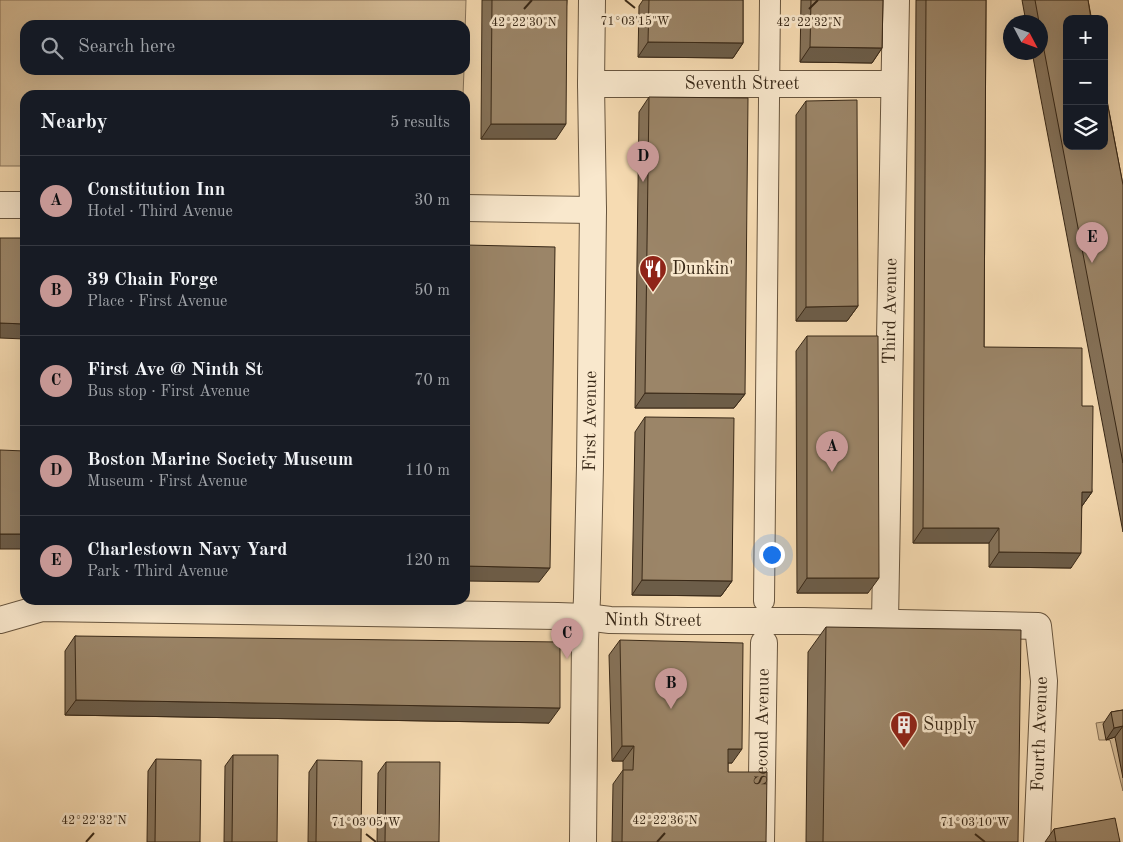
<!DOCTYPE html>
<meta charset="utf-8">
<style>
body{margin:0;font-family:"Old Standard TT",serif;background:#242831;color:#f1f3f6}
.controls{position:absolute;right:15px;top:15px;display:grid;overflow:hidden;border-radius:10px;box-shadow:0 5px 20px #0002}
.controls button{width:45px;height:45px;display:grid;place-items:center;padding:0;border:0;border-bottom:1px solid #363941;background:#171b24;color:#f1f3f6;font:25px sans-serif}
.compass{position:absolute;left:1003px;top:15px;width:45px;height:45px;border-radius:50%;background:#171b24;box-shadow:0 5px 20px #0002;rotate:131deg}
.you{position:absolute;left:771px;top:554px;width:18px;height:18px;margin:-12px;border:4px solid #fff;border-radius:50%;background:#1a73e8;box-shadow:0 0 0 8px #1a73e833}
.badge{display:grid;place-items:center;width:32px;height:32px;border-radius:50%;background:#c59692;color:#111;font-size:16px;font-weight:700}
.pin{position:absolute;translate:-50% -41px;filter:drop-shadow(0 1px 2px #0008)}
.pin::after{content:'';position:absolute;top:26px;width:18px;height:15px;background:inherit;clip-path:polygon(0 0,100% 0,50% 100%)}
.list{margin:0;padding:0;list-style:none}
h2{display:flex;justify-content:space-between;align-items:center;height:65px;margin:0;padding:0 20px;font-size:21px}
h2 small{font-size:16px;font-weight:400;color:#9ea1a6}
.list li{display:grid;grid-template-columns:32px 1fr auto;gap:15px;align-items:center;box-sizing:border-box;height:90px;padding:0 20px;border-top:1px solid #363941}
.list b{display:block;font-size:19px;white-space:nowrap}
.list p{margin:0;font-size:16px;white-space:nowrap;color:#9ea1a6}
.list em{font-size:16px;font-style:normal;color:#9ea1a6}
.icon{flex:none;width:28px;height:28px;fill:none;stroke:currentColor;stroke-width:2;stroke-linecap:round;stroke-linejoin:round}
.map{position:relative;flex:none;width:1123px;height:842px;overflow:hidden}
.search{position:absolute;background:#171b24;box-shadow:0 5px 20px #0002;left:20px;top:20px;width:450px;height:55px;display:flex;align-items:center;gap:12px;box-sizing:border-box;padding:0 18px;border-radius:15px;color:#9ea1a6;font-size:19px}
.panel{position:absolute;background:#171b24;box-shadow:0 5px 20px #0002;left:20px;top:90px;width:450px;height:515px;border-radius:15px}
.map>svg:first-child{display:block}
.green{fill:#d6bd98;stroke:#877258}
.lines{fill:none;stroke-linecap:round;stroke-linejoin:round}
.pedestrian-casing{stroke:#68553e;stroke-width:22}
.minor-casing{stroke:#68553e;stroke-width:28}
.pedestrian{stroke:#f9e8cd;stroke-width:20}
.minor{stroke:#f9e8cd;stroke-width:26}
.wall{fill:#857259;stroke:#382817}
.shaded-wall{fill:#6c5d49;stroke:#382817}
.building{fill:#9b8568;stroke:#382817}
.ticks{fill:none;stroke:#382817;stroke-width:2}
.labels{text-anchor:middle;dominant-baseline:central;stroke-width:5;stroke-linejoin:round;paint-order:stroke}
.street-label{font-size:18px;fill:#382817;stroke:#f9e8cd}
.poi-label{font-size:18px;fill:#382817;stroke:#f9e8cd;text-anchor:start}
.ticks-label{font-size:12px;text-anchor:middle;fill:#382817;stroke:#f9e8cd;stroke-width:5;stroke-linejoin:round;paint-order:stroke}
</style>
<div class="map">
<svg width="1123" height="842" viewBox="0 0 1123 842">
<rect width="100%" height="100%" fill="#f6dbb2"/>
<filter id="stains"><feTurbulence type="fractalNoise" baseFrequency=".004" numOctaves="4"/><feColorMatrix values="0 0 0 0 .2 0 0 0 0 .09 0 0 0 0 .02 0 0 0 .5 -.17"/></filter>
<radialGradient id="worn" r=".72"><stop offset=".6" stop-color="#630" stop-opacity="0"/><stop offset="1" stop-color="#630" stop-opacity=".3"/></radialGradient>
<path class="green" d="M0 0H466L465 33V25H25V70H464L463 95H25V166H0Z
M1123 719V791L1110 740H1099L1096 723Z"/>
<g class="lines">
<defs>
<path id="pedestrian" d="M764 601 770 0"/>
<g id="minor">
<path id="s1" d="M591 84H894"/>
<path d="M0 205H25"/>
<path d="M465 208 593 210"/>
<path id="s2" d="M0 620 42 608 558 616 586 617 610 620 689 621H804L1038 626 1044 681 1037 842"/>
<path id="s3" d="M885 622 896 0"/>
<path id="s4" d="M583 842 585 639 587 598 590 466 593 210 591 84 592 0"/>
<path id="s5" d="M761 842 764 643"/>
</g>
</defs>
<use href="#pedestrian" class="pedestrian-casing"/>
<use href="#minor" class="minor-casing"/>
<use href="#pedestrian" class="pedestrian"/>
<use href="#minor" class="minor"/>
</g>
<path class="wall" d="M482 0H567L556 139H481Z
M643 0H743V43L733 58 638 57 639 6Z
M801 0H883L882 48 872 63 800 62Z
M916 0H986L984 347 1082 406 1092 492 1082 506 1071 568 989 567V543H913Z
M1022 0H1088L1123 185V532L1032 52H1040V22H1026Z
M649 97 745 394 734 408H635L639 112Z
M806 101 858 306 847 321H796V115Z
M807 336 868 593H797L796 351Z
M645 417 732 581 721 596 632 595 635 432Z
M826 627 1018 842H806L808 652Z
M75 636 549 723 65 715V651Z
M620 640 732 763H728V772L766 842H612L613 784 623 770V761H612L609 655Z
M1123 710V778L1115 737 1106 740 1103 724 1111 712Z
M233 755 277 842H224L225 766Z
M156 759 200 842H147L148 771Z
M317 760 361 842H308L309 772Z
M386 762 439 842H377L378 773Z
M1054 829 1120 842H1045Z"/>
<path class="shaded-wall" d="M648 42 743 43 733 58 638 57Z
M810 47 882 48 872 63 800 62Z
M491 124H566L556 139H481Z
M858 306 847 321H796L806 307Z
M0 323 25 324V339L0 338Z
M645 393 745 394 734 408H635Z
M1082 492H1092L1082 506H1071Z
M923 528H999L989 543H913Z
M0 534H25V547L24 549H0Z
M999 552 1081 553 1071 568 989 567Z
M465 566 550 568 539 582 465 581Z
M807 578H879L868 593H797Z
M642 580 732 581 721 596 632 595Z
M76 700 560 708 549 723 65 715Z
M1123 726 1115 737 1106 740 1114 728Z
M622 746H634L623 761H612Z
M728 749H742L732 763H718Z"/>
<path class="building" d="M492 0H567L566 124H491Z
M649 0H743V43L648 42Z
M811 0H883L882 48 810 47Z
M926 0H986L984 347 1082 348V406H1093L1092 492H1082L1081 553 999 552V528H923Z
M1035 0H1088L1091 19H1067V146H1104V86L1123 185V463L1040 29V22H1039Z
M649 97 748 98 745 394 645 393Z
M857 100 858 306 806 307V101Z
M0 238H25V324L0 323Z
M465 245 555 247 550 568 465 566Z
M807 336H878L879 578H807Z
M645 417 734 418 732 581 642 580Z
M0 450 25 451V534H0Z
M826 627 1021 630 1018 842H823Z
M75 636 560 642V708L76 700Z
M620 640 743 643 742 749H728V772H767L766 842H622L623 770H633L634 746H622Z
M1123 710V726L1114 728 1111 712Z
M233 755H278L277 842H232Z
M156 759 201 760 200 842H155Z
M317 760 362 761 361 842H316Z
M386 762H440L439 842H385Z
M1115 818 1120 842H1056L1054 829Z"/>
<path class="ticks" d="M625 0 635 8M524 9 532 0M809 9 818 0M366 834 376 842M975 834 985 842M86 842 94 833M657 842 665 833"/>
<defs>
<symbol id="restaurant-pin" viewBox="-11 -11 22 30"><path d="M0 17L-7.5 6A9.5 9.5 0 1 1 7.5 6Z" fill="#8f2418" stroke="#f9e8cd"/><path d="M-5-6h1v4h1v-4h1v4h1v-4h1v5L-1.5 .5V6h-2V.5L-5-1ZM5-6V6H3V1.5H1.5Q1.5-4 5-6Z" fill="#fff"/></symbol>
<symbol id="building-pin" viewBox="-11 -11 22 30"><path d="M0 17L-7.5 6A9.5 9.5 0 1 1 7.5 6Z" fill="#8f2418" stroke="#f9e8cd"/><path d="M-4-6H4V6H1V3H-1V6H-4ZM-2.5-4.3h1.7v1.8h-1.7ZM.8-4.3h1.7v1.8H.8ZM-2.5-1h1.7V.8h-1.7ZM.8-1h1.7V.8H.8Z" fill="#fff"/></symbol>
</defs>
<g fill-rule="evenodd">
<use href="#restaurant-pin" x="637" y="253" width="32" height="43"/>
<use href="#building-pin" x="888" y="709" width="32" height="43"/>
</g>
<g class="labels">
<g class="street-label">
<text stroke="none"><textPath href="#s1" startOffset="151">Seventh Street</textPath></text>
<text stroke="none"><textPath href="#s3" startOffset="311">Third Avenue</textPath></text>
<text stroke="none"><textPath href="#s4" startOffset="421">First Avenue</textPath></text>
<text stroke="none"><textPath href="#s2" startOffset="655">Ninth Street</textPath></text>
<text stroke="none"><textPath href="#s5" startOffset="115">Second Avenue</textPath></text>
<text transform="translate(1040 734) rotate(-88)">Fourth Avenue</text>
</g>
<g class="poi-label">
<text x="672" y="269">Dunkin'</text>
<text x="923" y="725">Supply</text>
</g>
</g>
<g class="ticks-label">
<text x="635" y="25">71°03'15"W</text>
<text x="524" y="26">42°22'30"N</text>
<text x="809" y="26">42°22'32"N</text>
<text x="94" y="824">42°22'32"N</text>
<text x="665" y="824">42°22'36"N</text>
<text x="366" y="826">71°03'05"W</text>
<text x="975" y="826">71°03'10"W</text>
</g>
<rect width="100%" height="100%" filter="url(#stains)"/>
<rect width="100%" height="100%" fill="url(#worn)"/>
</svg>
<div class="controls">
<button>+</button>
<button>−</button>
<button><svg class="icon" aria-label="layers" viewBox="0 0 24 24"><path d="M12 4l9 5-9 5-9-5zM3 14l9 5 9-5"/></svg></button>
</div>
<svg class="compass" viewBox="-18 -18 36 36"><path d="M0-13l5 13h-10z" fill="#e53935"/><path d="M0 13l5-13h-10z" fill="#9ea1a6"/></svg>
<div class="you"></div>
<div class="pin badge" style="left:832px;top:472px">A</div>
<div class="pin badge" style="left:671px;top:709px">B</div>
<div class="pin badge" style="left:567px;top:659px">C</div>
<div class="pin badge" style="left:643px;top:182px">D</div>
<div class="pin badge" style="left:1092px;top:263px">E</div>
<div class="search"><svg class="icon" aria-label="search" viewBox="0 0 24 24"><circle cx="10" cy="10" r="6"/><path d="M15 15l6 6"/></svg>Search here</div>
<section class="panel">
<h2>Nearby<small>5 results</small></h2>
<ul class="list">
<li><span class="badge">A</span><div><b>Constitution Inn</b><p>Hotel · Third Avenue</p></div><em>30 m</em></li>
<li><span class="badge">B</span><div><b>39 Chain Forge</b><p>Place · First Avenue</p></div><em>50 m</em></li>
<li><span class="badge">C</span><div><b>First Ave @ Ninth St</b><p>Bus stop · First Avenue</p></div><em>70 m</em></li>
<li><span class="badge">D</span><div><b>Boston Marine Society Museum</b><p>Museum · First Avenue</p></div><em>110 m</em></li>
<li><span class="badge">E</span><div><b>Charlestown Navy Yard</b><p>Park · Third Avenue</p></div><em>120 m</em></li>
</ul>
</section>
</div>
